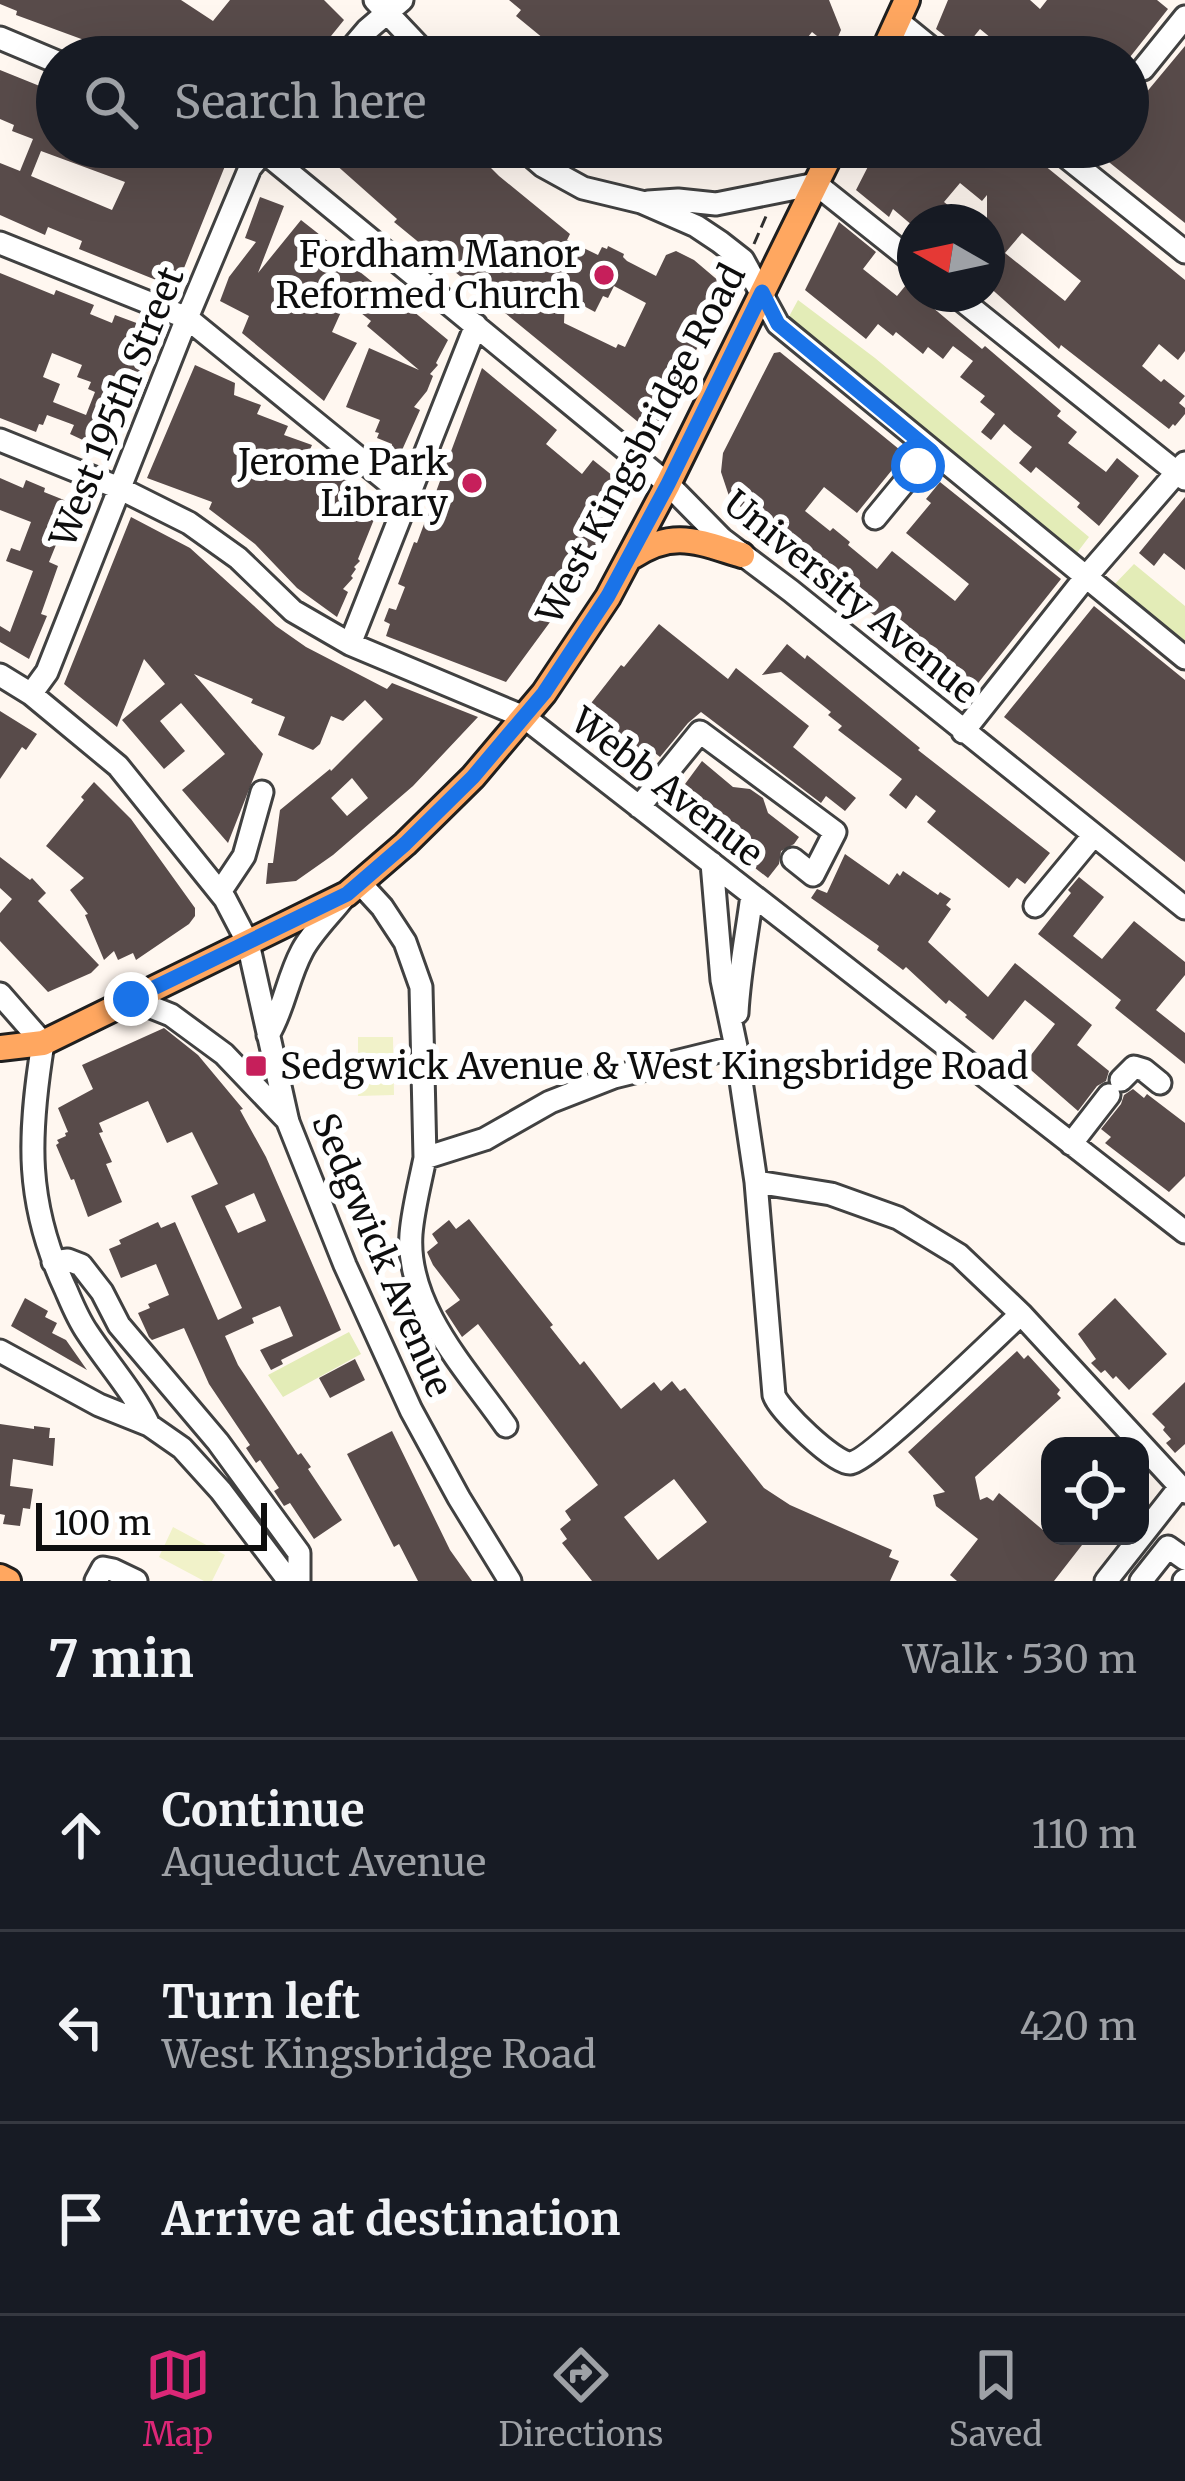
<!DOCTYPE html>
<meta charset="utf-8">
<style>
body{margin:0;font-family:Merriweather,serif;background:#242831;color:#f1f3f6}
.controls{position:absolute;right:36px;bottom:36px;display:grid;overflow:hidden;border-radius:24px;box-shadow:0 12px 48px #0002}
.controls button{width:108px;height:108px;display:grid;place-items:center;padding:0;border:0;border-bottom:3px solid #363941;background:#171b24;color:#f1f3f6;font:60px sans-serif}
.compass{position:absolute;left:897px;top:204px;width:108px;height:108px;border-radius:50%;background:#171b24;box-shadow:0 12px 48px #0002;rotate:279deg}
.scale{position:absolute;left:36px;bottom:30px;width:231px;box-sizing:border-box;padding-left:12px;border:6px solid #0e0e0e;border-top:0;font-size:33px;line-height:42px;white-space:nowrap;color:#0e0e0e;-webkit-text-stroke:9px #fff;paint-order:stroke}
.stop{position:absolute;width:36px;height:36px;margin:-27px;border:9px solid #1a73e8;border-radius:50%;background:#fff}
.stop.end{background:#1a73e8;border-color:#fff;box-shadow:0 3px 12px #0008}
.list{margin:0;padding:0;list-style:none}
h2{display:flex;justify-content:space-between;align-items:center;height:156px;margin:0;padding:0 48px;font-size:51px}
h2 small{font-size:39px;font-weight:400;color:#9ea1a6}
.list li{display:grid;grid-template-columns:78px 1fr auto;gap:36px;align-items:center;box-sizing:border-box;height:192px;padding:0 48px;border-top:3px solid #363941}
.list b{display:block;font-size:45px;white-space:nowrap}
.list p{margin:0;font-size:39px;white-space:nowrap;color:#9ea1a6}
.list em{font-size:39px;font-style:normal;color:#9ea1a6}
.icon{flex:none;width:66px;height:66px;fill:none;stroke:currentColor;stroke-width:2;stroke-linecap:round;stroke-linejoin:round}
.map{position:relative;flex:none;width:1185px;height:1581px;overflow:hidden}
.search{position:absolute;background:#171b24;box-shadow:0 12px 48px #0002;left:36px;right:36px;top:36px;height:132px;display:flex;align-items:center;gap:30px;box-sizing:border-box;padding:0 42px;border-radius:66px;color:#9ea1a6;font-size:45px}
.sheet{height:732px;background:#171b24}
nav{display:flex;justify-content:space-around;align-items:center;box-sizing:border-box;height:168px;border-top:3px solid #363941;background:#171b24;font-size:33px;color:#9ea1a6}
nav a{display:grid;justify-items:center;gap:6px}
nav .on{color:#db2777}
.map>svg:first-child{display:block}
.green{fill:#e3ecb7}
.pitch{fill:#f1f2c9}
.building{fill:#584b4a;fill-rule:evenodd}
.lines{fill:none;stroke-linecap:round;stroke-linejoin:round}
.minor-casing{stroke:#414141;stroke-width:27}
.major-casing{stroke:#1f1f1f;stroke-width:30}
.path{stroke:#303030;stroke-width:3;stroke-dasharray:12 6;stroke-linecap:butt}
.minor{stroke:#fff;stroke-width:21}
.major{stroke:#ffa760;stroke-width:24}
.route{stroke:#1a73e8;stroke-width:15}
.poi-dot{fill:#c61f5b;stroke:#fff;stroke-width:4.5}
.labels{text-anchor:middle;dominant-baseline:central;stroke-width:12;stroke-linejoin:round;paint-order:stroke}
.poi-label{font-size:36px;fill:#0e0e0e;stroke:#fff;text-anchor:end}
.street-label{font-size:36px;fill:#0e0e0e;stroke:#fff}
</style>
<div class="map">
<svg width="1185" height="1581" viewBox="0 0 1185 1581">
<rect width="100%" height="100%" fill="#fff7f0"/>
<path class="green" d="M798 300 875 358 1089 537 1073 558 786 322Z
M1134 564 1185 606V647L1111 588Z
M349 1332 361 1354 283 1397 268 1375Z"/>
<path class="pitch" d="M358 1037H393L394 1095 358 1096Z
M173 1527 225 1555 212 1581H204L159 1557Z"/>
<path class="building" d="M0 0H181L213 21 230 0H324L344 20 314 57H120L114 51 16 15 17 11 0 4Z
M509 0H829L841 30 838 37 830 41 822 40 812 32 792 57H566L516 16 521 10Z
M948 0H1030L1040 9 1047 0H1157L1168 9 1130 57H1077L1059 42 1047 57H994L1002 47 980 29 963 50 936 29Z
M1185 46V223L1090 147H1128V80L1145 94Z
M0 70 57 93V147H193L227 161 176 288 79 249 82 241 48 227 45 235 0 215V163L20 171 33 139 12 131 14 125 0 119ZM41 151 125 182 112 210 31 176Z
M316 147H470L499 176 570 234 567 240 598 255 602 247 607 249 608 246 624 254 623 257 627 261 656 276 666 255 676 251 694 260 727 288 654 435 394 222 397 219ZM614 286 646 303 625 347 618 344 616 348 564 323 565 296 595 312 603 296 608 298Z
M878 147H1022L1185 280V351L1178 360 1159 344 1142 366 1161 382 1164 379 1185 396 1179 403 1185 408V414L1175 426 1173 424 1169 429 1061 345 1059 349 987 285V195L982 201 960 183 944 202 969 222H915L913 226 893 209 889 217 856 190ZM1022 233 1081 281 1065 301 1005 253Z
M260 197 284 206 258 273 301 220 348 257 346 261 365 276 382 290 384 287 448 340 436 363 438 365 430 374 433 376 427 391 414 407 420 410 394 468 389 463 392 444 377 438 379 433 375 432 380 420 346 407 369 348 419 370 367 326 371 321 346 301 332 332 357 343 324 401 242 333 249 316 220 301 229 277 256 242 245 238Z
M839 222 876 252 863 269 897 296 906 285 982 349 985 346 1061 411 1057 416 1077 432 1068 443 1106 472 1117 458 1139 476 1099 526 1077 507 1080 503 1036 467 1031 473 1019 463 1032 447 1014 433 1004 424 991 440 981 432 995 414 980 402 985 396 960 377 973 361 953 346 943 359 928 347 923 354 896 332 893 336 878 324 866 339 805 290Z
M0 273 54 295 56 290 94 305 90 314 112 323 115 315 150 328 141 352 146 354 121 418 116 424 113 423 102 449 70 434 74 425 47 415 43 425 39 424 36 432 0 418ZM52 353 82 365 77 377 91 382 88 389 95 392 86 415 53 402 60 384 43 377Z
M780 352 905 454 857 513 824 487 805 511 830 531 833 528 850 542 848 545 877 569 892 551 955 601 969 584 906 533 931 503 926 499 940 482 1061 579 971 692 758 523 729 496 721 472 723 453 774 353Z
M195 365 235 383 234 395 261 405 257 414 288 426 284 435 312 445 308 454 331 463 368 493 365 502 379 507 358 559 360 561 354 567 356 569 351 576 353 578 343 589 348 592 337 617 297 588 255 544 209 509 212 502 147 478Z
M482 368 557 430 546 444 582 474 593 460 628 488 564 603 506 682 386 636 390 624 384 621 389 608 396 610 405 587 398 584 414 542 417 543Z
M0 478 23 488 26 480 45 488 44 492 79 506 69 533 65 537 60 535 49 562 58 566 41 614 47 616 29 659 0 642V626L10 632 33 571 6 561 11 548 20 551 31 522 0 510Z
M1185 497V570L1164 553 1154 566 1139 553Z
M131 517 190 548 276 626 306 647 387 689 392 683 478 717 413 786 333 855 296 881 266 884 268 863H273L280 810 330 769 331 771 383 719 365 700 343 721 331 716 320 744 313 750 278 735 285 717 251 703 253 699 194 674 263 754 228 843 182 790 225 754 181 703 160 721 185 751 164 769 122 720 165 684 144 659 117 727 64 684ZM352 778 368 798 347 816 331 798Z
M1094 606 1185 680V862L1004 717Z
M659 624 728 679 736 668 809 726 793 747 856 798 845 811 826 796 821 803 701 712 688 723 660 757 655 753 650 766 629 747 626 750 581 716 621 665 624 667Z
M787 644 805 659 807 655 920 748 918 750 1050 853 1025 884 1017 878 1009 888 927 822 936 811 916 795 906 809 889 795 902 779 838 730 842 726 828 715 831 712 781 672 762 675Z
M0 711 37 734 26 750 22 747 0 779Z
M702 761 733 787 750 789 763 798 768 813 799 837 794 844 781 851 779 864 768 878 671 803Z
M94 782 131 819 195 908V916L189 924 136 960 133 953 118 960 114 951 104 960 85 915 88 914 70 890 84 878 46 846 84 800 81 797Z
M845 854 889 885 897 873 900 876 903 871 938 895 940 892 951 899 946 905 951 909 928 942 988 997 1015 963 1092 1025 1077 1045 1109 1071 1106 1081 1097 1086 1078 1111 1024 1064 1055 1024 1025 1000 993 1040 965 1017 967 1015 949 1000 946 1004 906 967 903 970 877 950 879 946 811 898 817 889 827 893Z
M0 857 30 880 32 878 46 893 38 901 99 965 91 973 48 992 0 941V913L12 899 0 888Z
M1079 877 1104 897 1073 936 1102 959 1134 921 1185 962V975L1156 1010 1185 1033V1064L1115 1008 1121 1000 1038 934 1071 893 1068 890Z
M164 1028 198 1055 243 1109 240 1110 266 1157 341 1330 281 1360 283 1364 271 1370 260 1350 293 1336 280 1306 252 1318 254 1323 225 1336 238 1365 298 1455 301 1453 311 1467 308 1469 342 1520 314 1539 290 1503 284 1506 274 1491 279 1488 260 1460 256 1463 246 1448 250 1445 209 1384 184 1328 152 1340 149 1337 138 1313 150 1308 148 1304 169 1295 156 1264 121 1278 109 1249 121 1244 119 1240 158 1222 161 1228 175 1222 218 1320 242 1308 191 1196 218 1184 192 1132 167 1143 148 1101 99 1123 103 1132 99 1133 112 1162 106 1164 122 1202 88 1217 74 1179 71 1180 56 1145 59 1143 57 1140 66 1136 65 1133 68 1132 58 1108 93 1089 82 1065ZM254 1193 266 1221 238 1233 225 1206Z
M1133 1089 1144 1098 1147 1094 1185 1123V1176L1169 1192 1105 1143 1111 1137 1101 1129 1121 1104 1124 1095Z
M469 1219 553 1325 550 1327 580 1365 584 1361 621 1409 654 1382 661 1391 672 1381 680 1391 685 1388 764 1488 790 1505 892 1550 889 1557 899 1561 890 1581H592L562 1543 567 1539 560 1529 571 1520 565 1511 598 1485 478 1324 462 1337 445 1311 460 1300 433 1265 427 1252 438 1243 432 1234 449 1220 456 1229ZM674 1479 707 1522 658 1560 624 1517Z
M25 1298 48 1311 45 1317 57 1323 52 1333 66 1340 87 1370 11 1326Z
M1115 1298 1167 1354 1129 1390 1116 1376 1113 1379 1105 1370 1101 1373 1091 1363 1096 1359 1078 1334Z
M1017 1351 1024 1359 1028 1355 1060 1390 1057 1394 1061 1398 975 1477 980 1500 987 1497 993 1501 999 1493 1050 1536H1089L1054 1581H957L950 1575 978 1539 936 1506 933 1495 945 1492 908 1452Z
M355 1359 365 1380 330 1398 319 1378Z
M1185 1382V1444L1175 1453 1166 1443 1171 1439 1163 1430 1165 1427 1152 1414Z
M0 1424 34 1429V1426L50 1428 49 1438H55L53 1466 13 1459 10 1486 33 1489 30 1509 23 1508 20 1526 3 1524 5 1515 0 1514Z
M392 1431 450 1550 472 1581H418L399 1544 394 1547 347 1454Z"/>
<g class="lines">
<defs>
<path id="minor" d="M375 0 429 57
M899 22 942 57
M0 38 57 62
M344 57 367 30 402 0
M1143 69 1185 17
M258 147 668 484 722 539 791 591 1185 908
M521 147 543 166 583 188 641 202 696 226 720 242 743 260 778 324 1185 658
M1054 147 1185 252
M648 202 678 200 716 204 816 184 915 263
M0 243 187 318 408 498
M954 294 1185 479
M0 440 119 488 189 523 238 558 293 611 350 644 524 717 1185 1232
M875 518 931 450
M350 644 476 325
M0 675 31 694 118 766 225 899 248 943 288 1122 345 1265 411 1410 459 1498 510 1581
M31 694 47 672 187 318 250 168 267 147
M963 732 1085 578 1185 463
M639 807 700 732 835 832 813 875 793 859
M712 863 722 980 736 1047 756 1182 774 1395C779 1410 835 1464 850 1463 869 1462 998 1335 1021 1314
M359 882 382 907 405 942 421 987 425 1158
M220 892 244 856 262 792
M1035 906 1093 836
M0 994 43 1043C28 1136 25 1203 66 1290 72 1304 78 1319 87 1332 108 1364 133 1391 149 1425
M131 999 171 1015 224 1054 288 1121
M737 1013C739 973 747 934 752 895
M268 1035C284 1009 287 979 302 951 312 932 331 914 345 896
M1121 1080 1134 1067 1144 1070 1160 1083
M1071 1144 1109 1095
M756 1182 831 1194 898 1218 959 1255 1021 1314 1185 1492
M53 1262 68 1260 81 1265 102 1292 119 1325 218 1442 299 1553V1581
M0 1351 99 1405 149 1425 182 1448 221 1491 289 1581
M506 1426C467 1370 406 1307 411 1234 413 1209 420 1183 425 1158L485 1139 550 1102 614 1077 736 1047
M96 1581 103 1568 113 1570 136 1581
M1106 1581 1180 1487
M1141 1581 1168 1547 1185 1559
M1184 1581 1185 1580"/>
<path id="major" d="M881 57 907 0
M633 556C674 529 698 542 742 555
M0 1048 43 1043 347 894 405 844 473 777 544 693 608 597 668 484 834 147
M0 1577 8 1581"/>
</defs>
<use href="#minor" class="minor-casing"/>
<use href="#major" class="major-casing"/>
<path class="path" d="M754 244 767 214"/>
<use href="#minor" class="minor"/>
<use href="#major" class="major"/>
</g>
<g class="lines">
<path class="route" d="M131 999 347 894 405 844 473 777 544 693 608 596 668 484 762 292 778 324 931 451 918 466"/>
</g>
<g class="poi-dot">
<circle cx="604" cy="275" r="12"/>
<circle cx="472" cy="483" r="12"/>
<rect x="244" y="1054" width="24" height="24" rx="6"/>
</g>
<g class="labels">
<g class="poi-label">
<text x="580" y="254">Fordham Manor<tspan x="580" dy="41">Reformed Church</tspan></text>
<text x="448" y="462">Jerome Park<tspan x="448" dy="41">Library</tspan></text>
<text x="280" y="1066" text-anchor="start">Sedgwick Avenue &amp; West Kingsbridge Road</text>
</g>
<g class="street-label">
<text transform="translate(117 407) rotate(-68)">West 195th Street</text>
<text transform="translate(641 444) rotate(-62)">West Kingsbridge Road</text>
<text transform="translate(851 597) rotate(39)">University Avenue</text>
<text transform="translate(667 787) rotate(38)">Webb Avenue</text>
<text transform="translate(382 1255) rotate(67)">Sedgwick Avenue</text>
</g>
</g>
</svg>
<div class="controls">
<button><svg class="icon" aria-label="locate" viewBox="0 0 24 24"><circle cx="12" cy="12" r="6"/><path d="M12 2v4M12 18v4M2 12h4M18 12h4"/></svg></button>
</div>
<svg class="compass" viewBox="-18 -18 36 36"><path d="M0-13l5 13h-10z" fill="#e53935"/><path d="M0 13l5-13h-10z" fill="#9ea1a6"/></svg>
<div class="scale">100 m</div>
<div class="stop" style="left:918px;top:466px"></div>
<div class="stop end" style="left:131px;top:999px"></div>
<div class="search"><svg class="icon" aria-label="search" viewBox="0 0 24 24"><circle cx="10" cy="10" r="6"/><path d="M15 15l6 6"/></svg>Search here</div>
</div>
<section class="sheet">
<h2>7 min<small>Walk · 530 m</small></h2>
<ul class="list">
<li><svg class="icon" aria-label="ahead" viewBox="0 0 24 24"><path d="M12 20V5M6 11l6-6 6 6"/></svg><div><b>Continue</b><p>Aqueduct Avenue</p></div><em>110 m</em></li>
<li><svg class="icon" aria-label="left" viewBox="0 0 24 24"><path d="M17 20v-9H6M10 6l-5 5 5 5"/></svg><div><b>Turn left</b><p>West Kingsbridge Road</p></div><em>420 m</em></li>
<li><svg class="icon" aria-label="arrive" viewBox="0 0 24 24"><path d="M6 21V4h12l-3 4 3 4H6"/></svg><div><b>Arrive at destination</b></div></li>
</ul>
</section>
<nav>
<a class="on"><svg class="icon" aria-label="map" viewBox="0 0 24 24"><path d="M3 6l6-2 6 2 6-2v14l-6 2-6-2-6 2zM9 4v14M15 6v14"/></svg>Map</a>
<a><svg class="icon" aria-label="directions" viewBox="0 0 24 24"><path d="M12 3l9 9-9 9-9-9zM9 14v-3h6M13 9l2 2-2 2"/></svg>Directions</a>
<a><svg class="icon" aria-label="saved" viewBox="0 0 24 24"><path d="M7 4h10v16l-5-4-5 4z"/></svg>Saved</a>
</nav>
